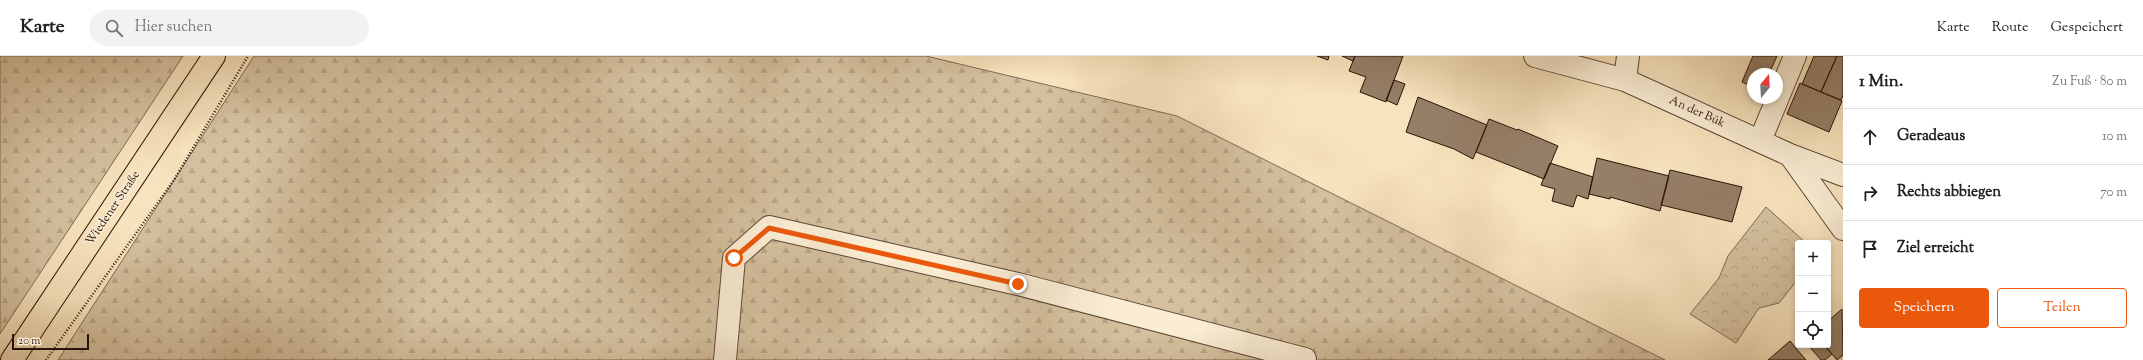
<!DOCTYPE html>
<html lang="de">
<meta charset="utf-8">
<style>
body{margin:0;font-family:"Sorts Mill Goudy",serif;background:#f2f2f2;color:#202124}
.controls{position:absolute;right:12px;bottom:12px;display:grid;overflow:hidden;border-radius:4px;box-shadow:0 2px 6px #0003}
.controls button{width:36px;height:36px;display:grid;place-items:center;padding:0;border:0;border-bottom:1px solid #e0e0e0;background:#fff;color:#202124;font:20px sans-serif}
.compass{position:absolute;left:1747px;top:12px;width:36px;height:36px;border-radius:50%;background:#fff;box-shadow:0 2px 6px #0003;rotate:18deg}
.scale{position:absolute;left:12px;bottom:10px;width:77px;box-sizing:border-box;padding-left:4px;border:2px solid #2a1309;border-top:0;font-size:11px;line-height:14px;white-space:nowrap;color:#2a1309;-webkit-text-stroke:3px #faedd4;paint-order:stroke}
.stop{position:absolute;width:12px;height:12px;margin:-9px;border:3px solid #ea580c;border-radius:50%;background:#fff}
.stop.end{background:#ea580c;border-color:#fff;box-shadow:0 1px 4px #0008}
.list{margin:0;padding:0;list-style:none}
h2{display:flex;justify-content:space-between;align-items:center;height:52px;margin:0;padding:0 16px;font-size:17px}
h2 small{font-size:13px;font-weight:400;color:#757577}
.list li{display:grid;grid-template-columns:26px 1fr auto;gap:12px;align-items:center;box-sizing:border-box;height:56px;padding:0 16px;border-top:1px solid #e0e0e0}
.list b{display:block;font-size:15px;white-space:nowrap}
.list em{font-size:13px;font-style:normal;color:#757577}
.actions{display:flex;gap:8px;padding:12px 16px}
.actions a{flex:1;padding:9px 0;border:1px solid #ea580c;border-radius:4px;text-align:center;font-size:14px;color:#ea580c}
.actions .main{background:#ea580c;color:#fff}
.icon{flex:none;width:22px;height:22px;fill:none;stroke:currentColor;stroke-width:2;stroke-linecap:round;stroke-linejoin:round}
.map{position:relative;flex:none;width:1843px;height:304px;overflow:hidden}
header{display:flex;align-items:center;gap:24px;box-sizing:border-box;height:56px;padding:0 20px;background:#fff;border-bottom:1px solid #e0e0e0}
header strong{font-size:19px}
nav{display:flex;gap:22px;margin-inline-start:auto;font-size:14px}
.search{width:280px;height:36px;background:#f2f2f2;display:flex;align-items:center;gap:10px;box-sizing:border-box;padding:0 14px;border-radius:22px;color:#757577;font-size:15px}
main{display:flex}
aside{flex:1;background:#fff}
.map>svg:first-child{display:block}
.forest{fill:url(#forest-firs);stroke:#7f6a54}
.park{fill:url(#park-crowns);stroke:#7f6a54}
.building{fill:#957f67;stroke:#2a1309}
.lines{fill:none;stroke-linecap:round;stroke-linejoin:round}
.minor-casing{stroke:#5d4736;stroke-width:24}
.major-casing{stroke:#2a1309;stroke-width:24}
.path{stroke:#2a1309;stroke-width:2.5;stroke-dasharray:1 2;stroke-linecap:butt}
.minor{stroke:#faedd4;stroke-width:22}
.major{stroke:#f7e3bd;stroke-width:22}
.route{stroke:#ea580c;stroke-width:5}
.labels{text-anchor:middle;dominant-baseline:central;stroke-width:3.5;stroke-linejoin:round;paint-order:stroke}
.street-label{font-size:12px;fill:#2a1309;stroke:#faedd4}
</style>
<header>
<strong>Karte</strong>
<div class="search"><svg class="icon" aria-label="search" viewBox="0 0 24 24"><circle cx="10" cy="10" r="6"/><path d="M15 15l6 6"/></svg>Hier suchen</div>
<nav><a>Karte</a><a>Route</a><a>Gespeichert</a></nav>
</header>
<main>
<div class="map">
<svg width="1843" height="304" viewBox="0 0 1843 304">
<defs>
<pattern id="forest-firs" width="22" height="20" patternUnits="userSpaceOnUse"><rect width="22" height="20" fill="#d4c09e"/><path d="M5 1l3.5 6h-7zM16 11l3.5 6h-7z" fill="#b6a487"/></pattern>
<pattern id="park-crowns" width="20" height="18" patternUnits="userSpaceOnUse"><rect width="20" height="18" fill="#d4c09e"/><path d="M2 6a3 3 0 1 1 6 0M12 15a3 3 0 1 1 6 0" fill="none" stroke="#b6a487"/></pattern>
</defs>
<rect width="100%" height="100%" fill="#f7e3bd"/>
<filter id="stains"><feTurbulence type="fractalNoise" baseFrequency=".005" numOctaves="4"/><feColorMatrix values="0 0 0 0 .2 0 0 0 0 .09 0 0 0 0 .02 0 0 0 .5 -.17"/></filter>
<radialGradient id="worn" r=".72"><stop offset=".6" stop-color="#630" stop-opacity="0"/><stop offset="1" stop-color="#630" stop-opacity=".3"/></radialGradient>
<path class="forest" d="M0 0H183L0 278Z
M254 0H926L1177 60 1665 304H58Z"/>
<path class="park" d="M1766 151 1806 187H1798V223L1779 247 1759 252 1736 287 1690 258 1719 222 1728 200Z"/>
<path class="building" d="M1317 0H1329L1328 4Z
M1342 0H1355L1353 5Z
M1355 0H1403L1386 46 1360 36 1366 21 1349 15Z
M1753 0H1777L1769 18H1753V31L1742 26Z
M1814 0H1837L1821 36 1802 28Z
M1837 0H1843V39L1841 44 1821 36Z
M1394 24 1405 28 1397 49 1386 44Z
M1800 27 1842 45 1829 76 1787 58Z
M1418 41 1487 69 1473 103 1454 93 1406 76Z
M1489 63 1517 74 1518 73 1558 90 1544 123 1476 96Z
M1597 102 1669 120 1660 155 1610 141V143L1589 138Z
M1550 107 1593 121 1588 143 1577 139 1573 151 1552 145 1555 133 1541 129Z
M1670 114 1742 131 1732 166 1661 149Z
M1842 253 1843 299 1837 304 1824 289H1828V265Z
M1790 285 1806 304H1768Z
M1808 289H1824L1832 298 1825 304H1821Z"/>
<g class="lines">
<defs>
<path id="minor" d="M1535 0 1625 24
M1628 0 1625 24 1790 99 1843 119
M1760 85 1795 0
M1790 99 1843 173
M725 304 734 202 769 171 1018 228 1305 303"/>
<path id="major" d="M12 304 214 0"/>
</defs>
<use href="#minor" class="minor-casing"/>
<use href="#major" class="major-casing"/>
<path class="path" d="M46 304 174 124 248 0"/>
<use href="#minor" class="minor"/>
<use href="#major" class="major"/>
</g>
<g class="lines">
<path class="route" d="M734 202 769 172 1018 228"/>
</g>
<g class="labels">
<g class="street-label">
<text transform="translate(1697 56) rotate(24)">An der Bük</text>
<text transform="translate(113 152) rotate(-56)">Wiedener Straße</text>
</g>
</g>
<rect width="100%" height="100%" filter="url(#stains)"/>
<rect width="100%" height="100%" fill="url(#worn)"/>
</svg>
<div class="controls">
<button>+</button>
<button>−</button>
<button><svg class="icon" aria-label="locate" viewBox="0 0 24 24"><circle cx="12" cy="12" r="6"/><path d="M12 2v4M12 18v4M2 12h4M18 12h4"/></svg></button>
</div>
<svg class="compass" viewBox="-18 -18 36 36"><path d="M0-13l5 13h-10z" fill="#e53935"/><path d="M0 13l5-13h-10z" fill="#757577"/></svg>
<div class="scale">20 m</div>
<div class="stop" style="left:734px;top:202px"></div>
<div class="stop end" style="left:1018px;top:228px"></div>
</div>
<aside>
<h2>1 Min.<small>Zu Fuß · 80 m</small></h2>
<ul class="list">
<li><svg class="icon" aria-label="ahead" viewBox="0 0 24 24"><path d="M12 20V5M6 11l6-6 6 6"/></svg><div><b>Geradeaus</b></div><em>10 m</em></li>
<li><svg class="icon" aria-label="right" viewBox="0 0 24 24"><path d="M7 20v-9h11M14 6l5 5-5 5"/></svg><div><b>Rechts abbiegen</b></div><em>70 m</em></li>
<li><svg class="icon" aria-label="arrive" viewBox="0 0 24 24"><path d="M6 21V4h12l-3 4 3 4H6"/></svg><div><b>Ziel erreicht</b></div></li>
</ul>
<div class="actions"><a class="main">Speichern</a><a>Teilen</a></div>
</aside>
</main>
